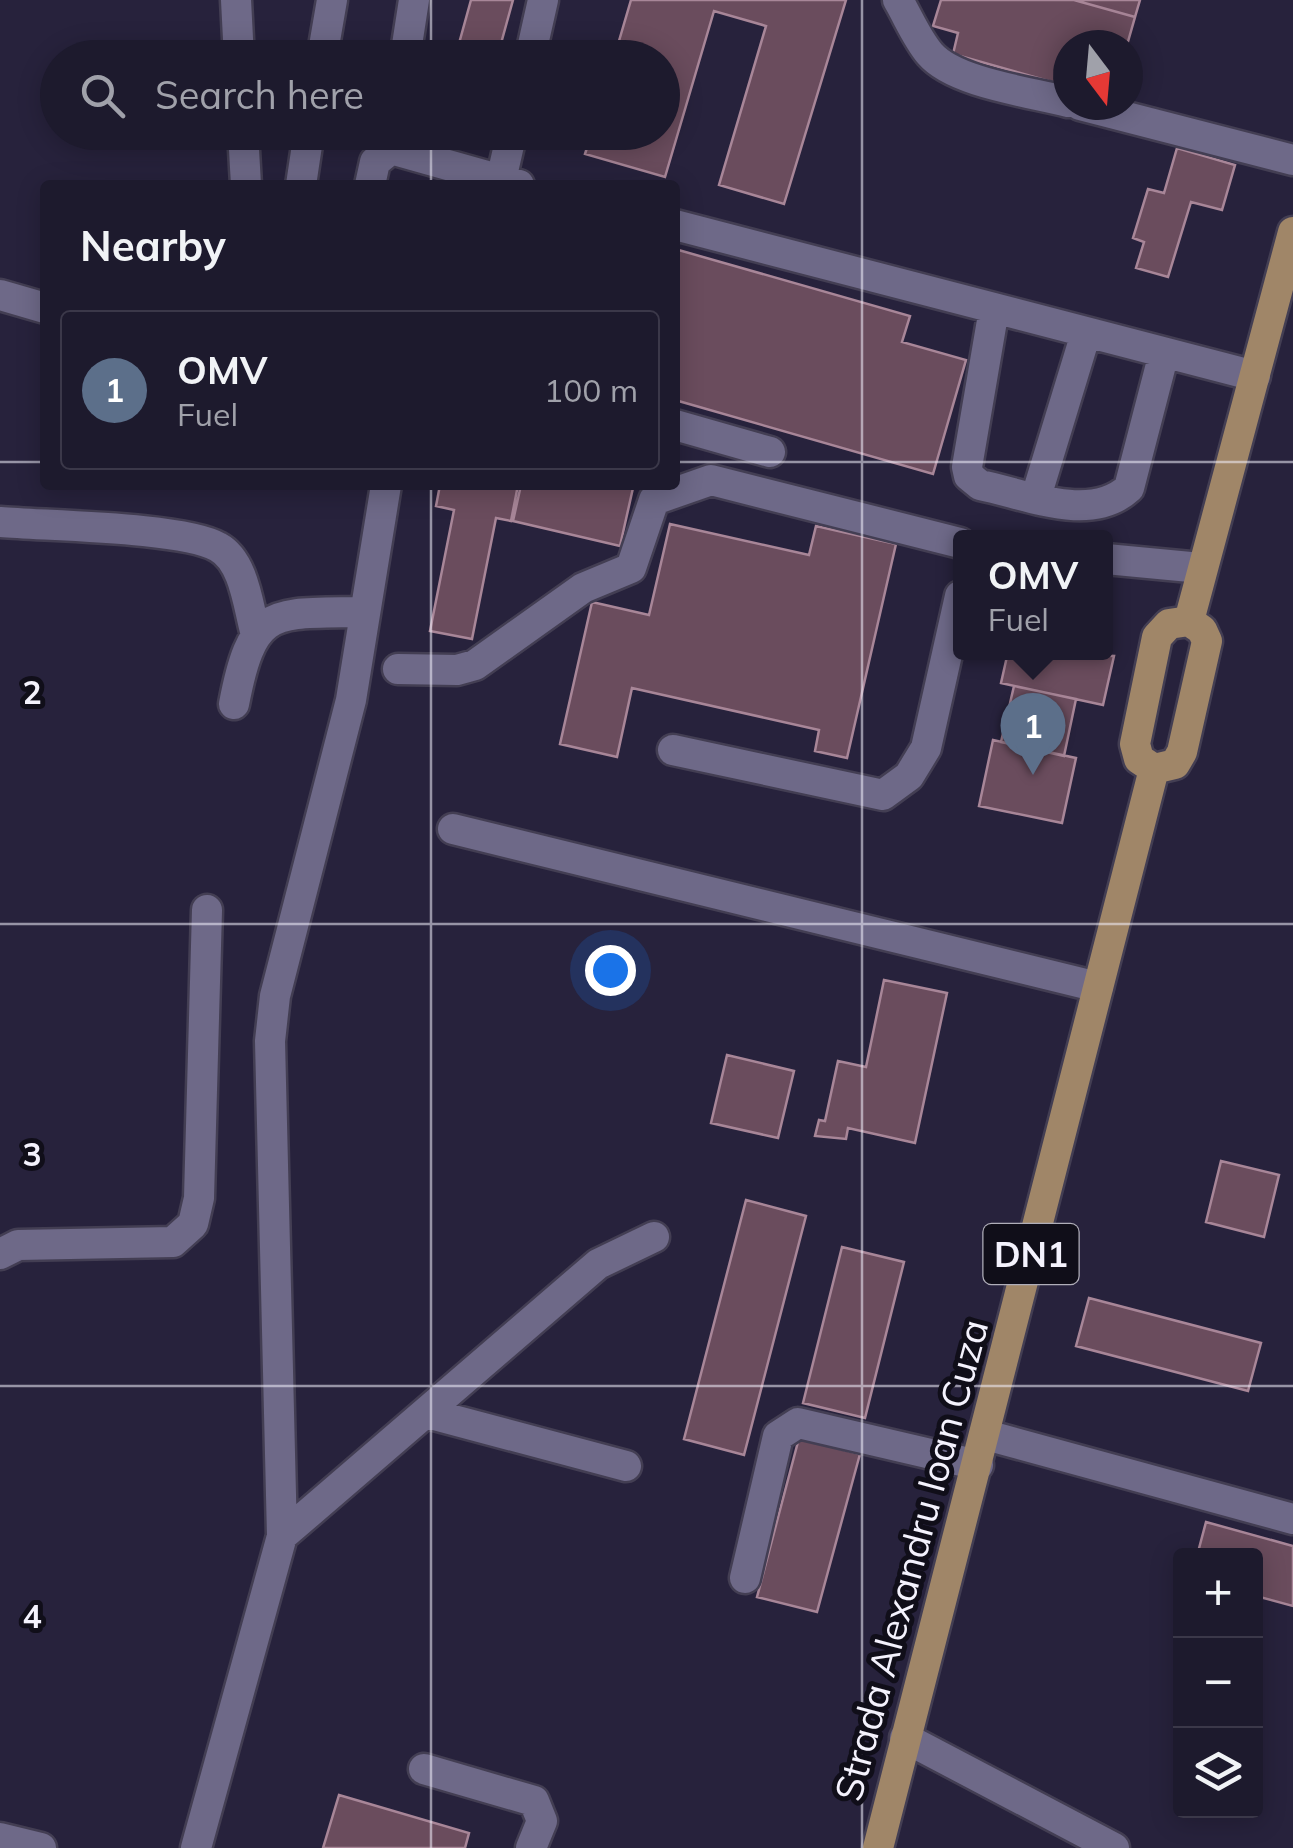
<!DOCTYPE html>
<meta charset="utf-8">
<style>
body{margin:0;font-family:Mulish,sans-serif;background:#2a2739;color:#f1f3f6}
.controls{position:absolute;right:30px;bottom:30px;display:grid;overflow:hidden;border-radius:10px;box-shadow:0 5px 25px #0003}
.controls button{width:90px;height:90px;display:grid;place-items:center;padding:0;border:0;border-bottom:2px solid #3b3849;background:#1d1a2d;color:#f1f3f6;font:50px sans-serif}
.compass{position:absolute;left:1053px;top:30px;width:90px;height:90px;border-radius:50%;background:#1d1a2d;box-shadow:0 5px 25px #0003;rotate:164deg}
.you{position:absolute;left:610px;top:970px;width:35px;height:35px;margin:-25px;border:8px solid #fff;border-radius:50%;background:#1a73e8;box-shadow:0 0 0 15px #1a73e833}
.badge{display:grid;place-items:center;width:65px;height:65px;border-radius:50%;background:#4fd399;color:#fff;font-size:32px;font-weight:700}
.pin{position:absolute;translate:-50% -82px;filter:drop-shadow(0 2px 5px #0008)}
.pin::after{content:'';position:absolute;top:52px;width:35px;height:30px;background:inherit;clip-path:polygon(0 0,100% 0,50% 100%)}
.popup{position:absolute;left:953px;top:530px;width:160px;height:130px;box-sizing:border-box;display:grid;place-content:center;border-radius:10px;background:#1d1a2d;filter:drop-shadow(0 2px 8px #0005);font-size:32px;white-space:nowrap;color:#a0a1aa}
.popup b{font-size:38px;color:#f1f3f6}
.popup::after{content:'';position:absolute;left:50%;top:100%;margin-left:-20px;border:20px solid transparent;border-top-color:#1d1a2d}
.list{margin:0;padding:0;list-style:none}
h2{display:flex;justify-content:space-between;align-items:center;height:130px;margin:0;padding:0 40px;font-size:42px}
h2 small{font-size:32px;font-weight:400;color:#a0a1aa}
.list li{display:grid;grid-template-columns:65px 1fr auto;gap:30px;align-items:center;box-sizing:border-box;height:160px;margin:0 20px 20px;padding:0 20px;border:2px solid #3b3849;border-radius:10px}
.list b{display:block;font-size:38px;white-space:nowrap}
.list p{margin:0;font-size:32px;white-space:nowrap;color:#a0a1aa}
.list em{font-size:32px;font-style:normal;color:#a0a1aa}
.icon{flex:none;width:55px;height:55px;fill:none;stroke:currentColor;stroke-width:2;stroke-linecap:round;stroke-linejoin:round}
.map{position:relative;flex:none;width:1293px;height:1848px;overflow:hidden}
.search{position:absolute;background:#1d1a2d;box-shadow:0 5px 25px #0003;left:40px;top:40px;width:640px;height:110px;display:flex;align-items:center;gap:25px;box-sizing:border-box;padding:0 35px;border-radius:55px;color:#a0a1aa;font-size:38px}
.panel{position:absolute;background:#1d1a2d;box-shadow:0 5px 25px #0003;left:40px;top:180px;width:640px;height:310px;border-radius:10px}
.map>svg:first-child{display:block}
.building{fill:#6a4c5d;stroke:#a88698;stroke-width:2.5}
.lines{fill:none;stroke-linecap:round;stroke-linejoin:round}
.minor-casing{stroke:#433e53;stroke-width:35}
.major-casing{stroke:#433e53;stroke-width:35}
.minor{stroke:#6e6988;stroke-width:30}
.major{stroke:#a08668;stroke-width:30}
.grid{fill:none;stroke:#f4f2fd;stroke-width:2.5;stroke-opacity:0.55}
.labels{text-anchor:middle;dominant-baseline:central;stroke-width:10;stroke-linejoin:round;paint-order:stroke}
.shield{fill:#100e19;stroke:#b0aeb9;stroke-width:2.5}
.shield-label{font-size:35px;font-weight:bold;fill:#f4f2fd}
.street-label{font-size:38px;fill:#f4f2fd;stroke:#100e19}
.grid-label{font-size:32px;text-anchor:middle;font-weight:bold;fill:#f4f2fd;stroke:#100e19;stroke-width:10;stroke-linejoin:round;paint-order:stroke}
</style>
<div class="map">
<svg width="1293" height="1848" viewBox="0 0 1293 1848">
<rect width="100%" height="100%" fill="#27223c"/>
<path class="building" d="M471 0H513L497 58H455Z
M631 0H846L784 204 719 185 766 26 714 11 665 177 585 154 592 132H662V58H614Z
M941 0H1074L1135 17 1127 45H1068V64L1059 84 953 54 958 33 933 26Z
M1074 0H1140L1135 17Z
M538 132H579L575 148 536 138Z
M1177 148 1235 165 1222 210 1191 202 1168 277 1136 268 1144 242 1133 238 1148 189 1164 193Z
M675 249 910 316 902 342 966 360 933 474 675 400Z
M440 485H518L511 521 496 518 472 639 430 631 454 510 436 506Z
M521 485 633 488 620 546 513 521Z
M670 524 809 555 816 526 896 544 847 758 815 751 819 730 632 688 617 757 560 744 592 602 649 615Z
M1008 652 1114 656 1103 705 1001 683Z
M1014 686 1076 699 1064 756 1001 742Z
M993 740 1076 758 1062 823 979 806Z
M884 980 947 993 915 1143 848 1128 846 1139 815 1136 819 1120 825 1121 838 1061 866 1067Z
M727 1055 794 1071 778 1138 711 1123Z
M1221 1161 1279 1175 1264 1237 1206 1222Z
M746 1200 806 1216 744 1455 684 1439Z
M842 1247 904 1262 865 1418 803 1403Z
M1089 1298 1261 1343 1248 1391 1076 1346Z
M799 1438 860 1454 817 1612 757 1597Z
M1206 1522 1293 1546V1606L1256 1596V1556H1197Z
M339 1795 469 1833 465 1848H323Z"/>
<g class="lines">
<defs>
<path id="minor" d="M236 0 239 58
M898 0C908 17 917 39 930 54 955 83 1031 92 1068 102
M322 58 332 0
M405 58 414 0
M530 58 543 0
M1080 105 1293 160
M243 132 246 185
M512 132 501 180 519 185
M301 185 309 132
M370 185 375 162 391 149 501 180 500 185
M675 225 1255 376
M0 295 45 308
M994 309 967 467 969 476 980 485C1026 494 1090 524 1129 488L1164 353
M675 425 770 452
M1036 497 1086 333
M0 522C47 526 183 527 218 547 244 561 248 605 255 631
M1106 559 1201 568
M398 669 457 670 475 665 583 588 631 568 654 500 711 480 960 543
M234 704C253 604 273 614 365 612
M673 750 883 795 909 776 926 748 960 596
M453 829 1098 987
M0 1254 18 1245 173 1242 193 1224 199 1198 207 910
M427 1413 626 1466
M986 1435 1293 1519
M282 1536 598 1264 654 1237
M745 1578 778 1436 798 1423 978 1465
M905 1738 1114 1848
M424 1769 534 1801 542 1821 531 1848
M0 1838 41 1848
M196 1848 282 1536 270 1041 275 996 351 700 386 485"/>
<path id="major" d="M1189 621 1293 232
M1189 621 1202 630 1207 641 1182 752 1175 764 1154 769 1139 759 1135 744 1157 637 1169 624Z
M878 1848 1154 769"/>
</defs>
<use href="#minor" class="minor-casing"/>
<use href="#major" class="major-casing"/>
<use href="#minor" class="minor"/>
<use href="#major" class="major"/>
</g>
<path class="grid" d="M431 0V58M862 0V1848M431 132V185M0 462H45M675 462H1293M431 485V1848M0 924H1293M0 1386H1293"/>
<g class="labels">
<rect class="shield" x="983.5" y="1224" width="95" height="60" rx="8"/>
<g class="shield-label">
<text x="1031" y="1254">DN1</text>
</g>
<g class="street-label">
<text transform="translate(911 1560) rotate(-75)">Strada Alexandru Ioan Cuza</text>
</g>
</g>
<g class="grid-label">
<text x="32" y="704">2</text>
<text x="32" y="1166">3</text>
<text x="32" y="1628">4</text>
</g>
</svg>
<div class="controls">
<button>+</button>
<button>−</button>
<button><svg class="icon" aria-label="layers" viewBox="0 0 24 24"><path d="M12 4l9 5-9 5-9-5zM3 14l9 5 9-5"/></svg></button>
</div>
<svg class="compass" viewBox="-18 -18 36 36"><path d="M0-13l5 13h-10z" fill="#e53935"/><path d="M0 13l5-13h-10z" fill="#a0a1aa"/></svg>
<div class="you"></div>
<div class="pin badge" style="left:1033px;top:775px;background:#5c6f8a">1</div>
<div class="popup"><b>OMV</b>Fuel</div>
<div class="search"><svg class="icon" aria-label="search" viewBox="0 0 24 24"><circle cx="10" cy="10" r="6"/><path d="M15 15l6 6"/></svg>Search here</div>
<section class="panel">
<h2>Nearby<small></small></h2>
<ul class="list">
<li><span class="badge" style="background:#5c6f8a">1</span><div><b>OMV</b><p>Fuel</p></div><em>100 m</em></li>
</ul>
</section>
</div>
